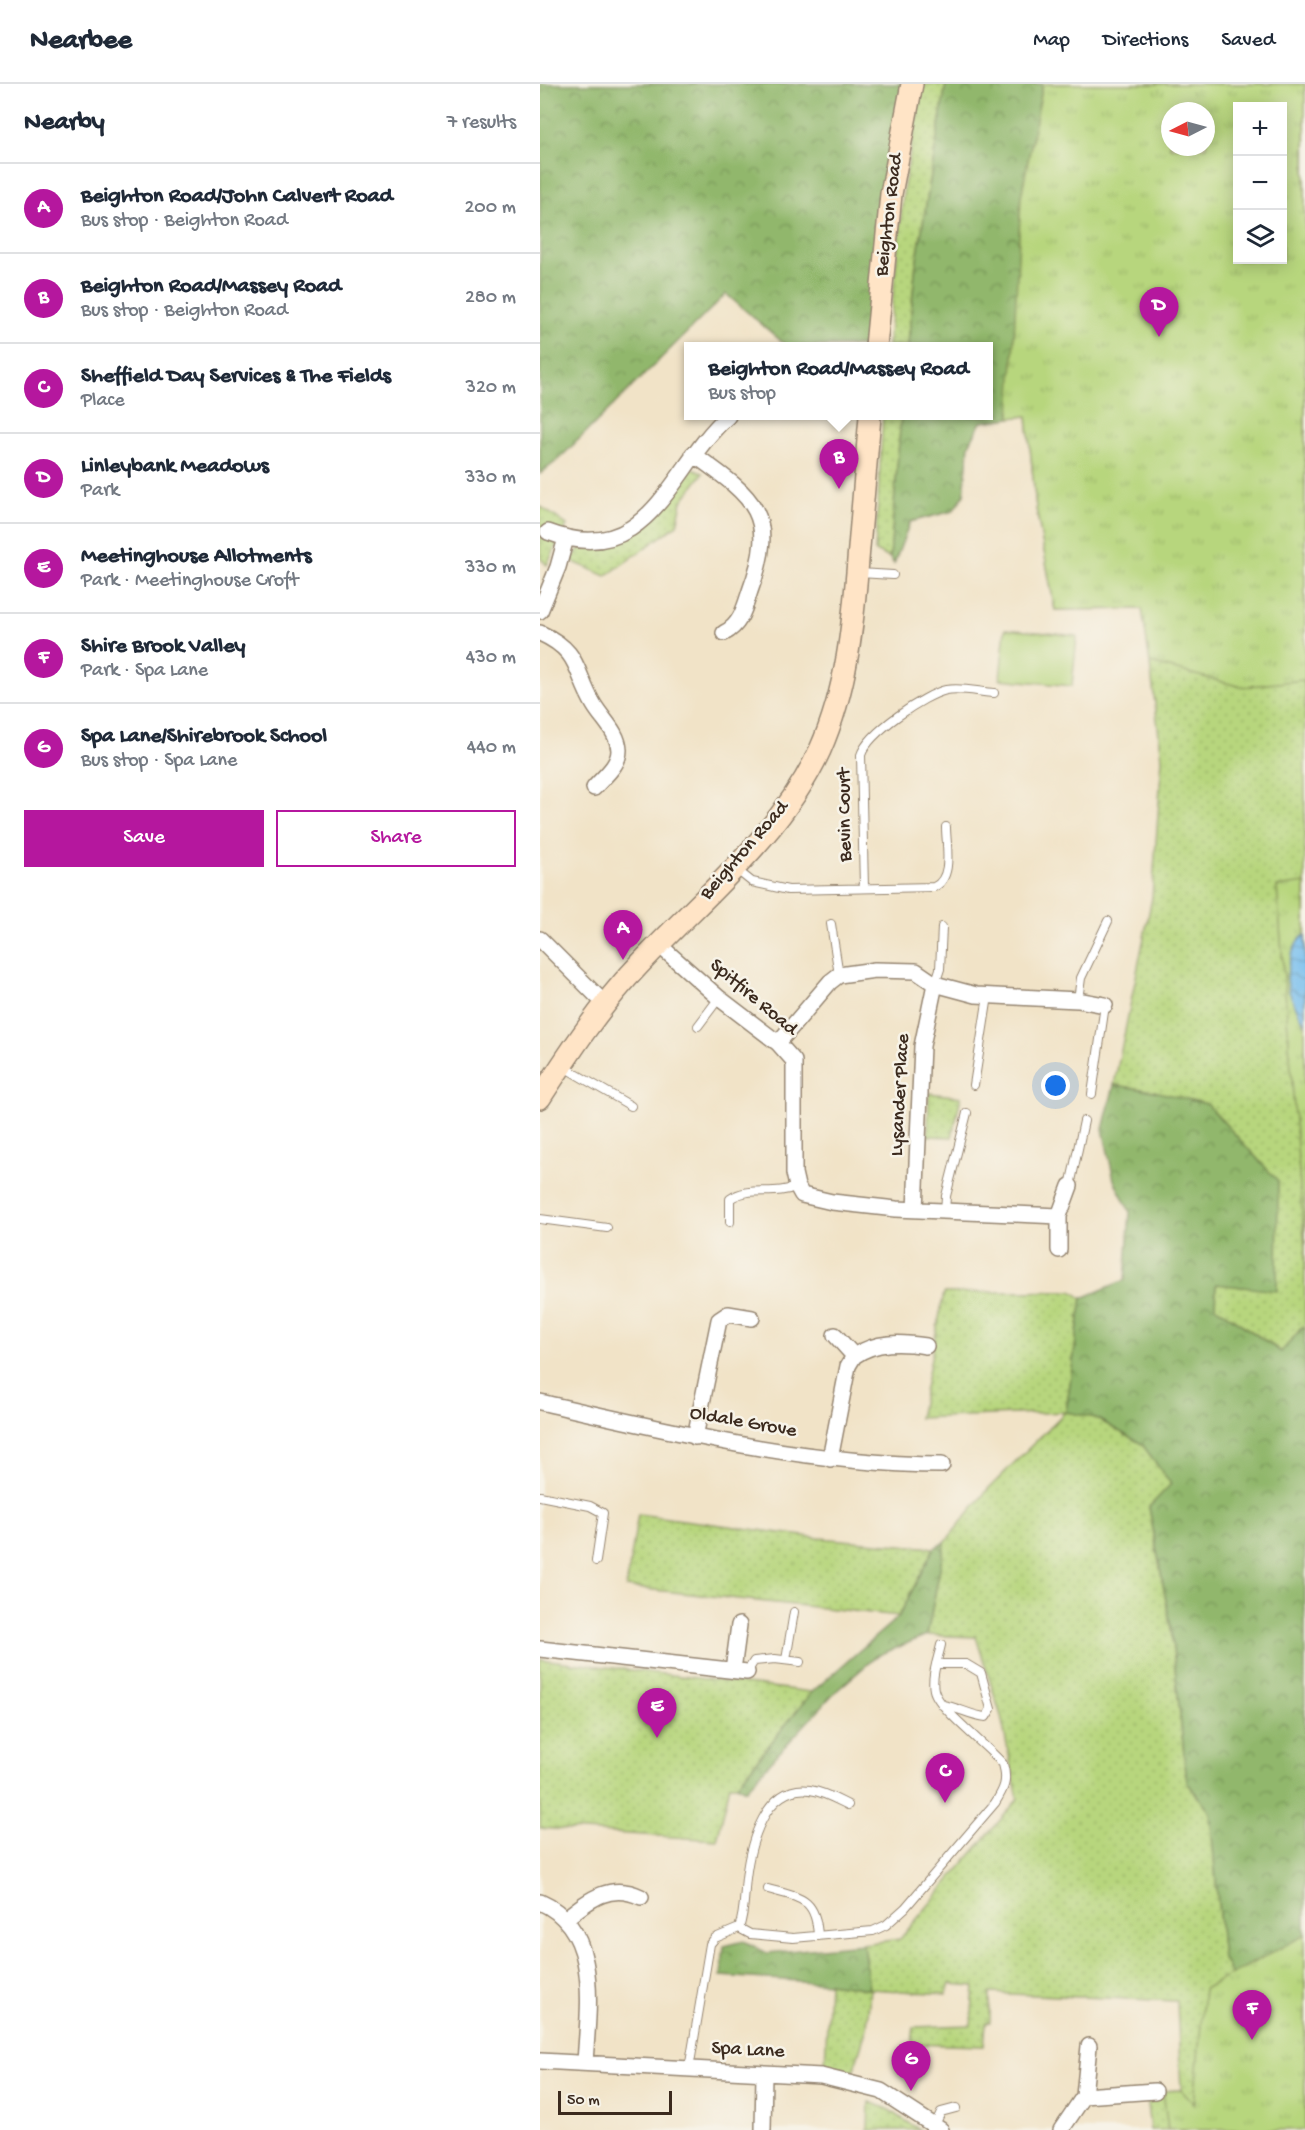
<!DOCTYPE html>
<meta charset="utf-8">
<style>
body{margin:0;font-family:"Gochi Hand",sans-serif;background:#f6f6f7;color:#1f2937}
.controls{position:absolute;right:18px;top:18px;display:grid;overflow:hidden;border-radius:0px;box-shadow:0 3px 15px #0003}
.controls button{width:54px;height:54px;display:grid;place-items:center;padding:0;border:0;border-bottom:2px solid #e0e1e3;background:#fff;color:#1f2937;font:30px sans-serif}
.compass{position:absolute;left:621px;top:18px;width:54px;height:54px;border-radius:50%;background:#fff;box-shadow:0 3px 15px #0003;rotate:264deg}
.scale{position:absolute;left:18px;bottom:15px;width:114px;box-sizing:border-box;padding-left:6px;border:3px solid #3b2a1e;border-top:0;font-size:16px;line-height:21px;white-space:nowrap;color:#3b2a1e;-webkit-text-stroke:4px #f7f3e8;paint-order:stroke}
.you{position:absolute;left:516px;top:1002px;width:21px;height:21px;margin:-15px;border:4px solid #fff;border-radius:50%;background:#1a73e8;box-shadow:0 0 0 9px #1a73e833}
.badge{display:grid;place-items:center;width:39px;height:39px;border-radius:50%;background:#b5179e;color:#fff;font-size:20px;font-weight:700}
.pin{position:absolute;translate:-50% -50px;filter:drop-shadow(0 2px 3px #0008)}
.pin::after{content:'';position:absolute;top:32px;width:21px;height:18px;background:inherit;clip-path:polygon(0 0,100% 0,50% 100%)}
.popup{position:absolute;left:144px;top:258px;width:309px;height:78px;box-sizing:border-box;display:grid;place-content:center;border-radius:0px;background:#fff;filter:drop-shadow(0 2px 4px #0005);font-size:20px;white-space:nowrap;color:#747a83}
.popup b{font-size:22px;color:#1f2937}
.popup::after{content:'';position:absolute;left:50%;top:100%;margin-left:-12px;border:12px solid transparent;border-top-color:#fff}
.list{margin:0;padding:0;list-style:none}
h2{display:flex;justify-content:space-between;align-items:center;height:78px;margin:0;padding:0 24px;font-size:26px}
h2 small{font-size:20px;font-weight:400;color:#747a83}
.list li{display:grid;grid-template-columns:39px 1fr auto;gap:18px;align-items:center;box-sizing:border-box;height:90px;padding:0 24px;border-top:2px solid #e0e1e3}
.list b{display:block;font-size:22px;white-space:nowrap}
.list p{margin:0;font-size:20px;white-space:nowrap;color:#747a83}
.list em{font-size:20px;font-style:normal;color:#747a83}
.actions{display:flex;gap:12px;padding:18px 24px}
.actions a{flex:1;padding:14px 0;border:2px solid #b5179e;border-radius:0px;text-align:center;font-size:21px;color:#b5179e}
.actions .main{background:#b5179e;color:#fff}
.icon{flex:none;width:33px;height:33px;fill:none;stroke:currentColor;stroke-width:2;stroke-linecap:round;stroke-linejoin:round}
.map{position:relative;flex:none;width:765px;height:2046px;overflow:hidden}
header{display:flex;align-items:center;gap:36px;box-sizing:border-box;height:84px;padding:0 30px;background:#fff;border-bottom:2px solid #e0e1e3}
header strong{font-size:28px}
nav{display:flex;gap:33px;margin-inline-start:auto;font-size:21px}
main{display:flex}
aside{flex:1;background:#fff}
.map>svg:first-child{display:block}
.grass{fill:url(#grass-dots);stroke:#79804e;stroke-width:1.5;fill-rule:evenodd}
.forest{fill:url(#forest-crowns);stroke:#667045;stroke-width:1.5}
.park{fill:url(#park-tufts);stroke:#79804e;stroke-width:1.5;fill-rule:evenodd}
.pitch{fill:#b7d67d;stroke:#79804e;stroke-width:1.5}
.water{fill:url(#water-waves);stroke:#587486;stroke-width:1.5}
.lines{fill:none;stroke-linecap:round;stroke-linejoin:round}
.lane-casing{stroke:#968672;stroke-width:10}
.street-casing{stroke:#968672;stroke-width:18}
.secondary-casing{stroke:#968672;stroke-width:24}
.lane{stroke:#fff;stroke-width:8}
.street{stroke:#fff;stroke-width:15}
.secondary{stroke:#ffe4c6;stroke-width:21}
.labels{text-anchor:middle;dominant-baseline:central;stroke-width:5;stroke-linejoin:round;paint-order:stroke}
.street-label{font-size:20px;fill:#3b2a1e;stroke:#f7f3e8}
</style>
<header>
<strong>Nearbee</strong>
<nav><a>Map</a><a>Directions</a><a>Saved</a></nav>
</header>
<main>
<aside>
<h2>Nearby<small>7 results</small></h2>
<ul class="list">
<li><span class="badge">A</span><div><b>Beighton Road/John Calvert Road</b><p>Bus stop · Beighton Road</p></div><em>200 m</em></li>
<li><span class="badge">B</span><div><b>Beighton Road/Massey Road</b><p>Bus stop · Beighton Road</p></div><em>280 m</em></li>
<li><span class="badge">C</span><div><b>Sheffield Day Services &amp; The Fields</b><p>Place</p></div><em>320 m</em></li>
<li><span class="badge">D</span><div><b>Linleybank Meadows</b><p>Park</p></div><em>330 m</em></li>
<li><span class="badge">E</span><div><b>Meetinghouse Allotments</b><p>Park · Meetinghouse Croft</p></div><em>330 m</em></li>
<li><span class="badge">F</span><div><b>Shire Brook Valley</b><p>Park · Spa Lane</p></div><em>430 m</em></li>
<li><span class="badge">G</span><div><b>Spa Lane/Shirebrook School</b><p>Bus stop · Spa Lane</p></div><em>440 m</em></li>
</ul>
<div class="actions"><a class="main">Save</a><a>Share</a></div>
</aside>
<div class="map">
<svg width="765" height="2046" viewBox="0 0 765 2046">
<defs>
<pattern id="grass-dots" width="8" height="8" patternUnits="userSpaceOnUse" patternTransform="scale(1.5)"><rect width="8" height="8" fill="#b7d67d"/><path d="M2 2h.1M6 6h.1" fill="none" stroke="#9eb86c" stroke-width="1.8" stroke-linecap="round"/></pattern>
<pattern id="forest-crowns" width="20" height="18" patternUnits="userSpaceOnUse" patternTransform="scale(1.5)"><rect width="20" height="18" fill="#91b76c"/><path d="M2 6a3 3 0 1 1 6 0M12 15a3 3 0 1 1 6 0" fill="none" stroke="#789558"/></pattern>
<pattern id="park-tufts" width="24" height="20" patternUnits="userSpaceOnUse" patternTransform="scale(1.5)"><rect width="24" height="20" fill="#b7d67d"/><path d="M3 7l-1-3M5 7V3M7 7l1-3M15 17l-1-3M17 17v-4M19 17l1-3" fill="none" stroke="#9eb86c"/></pattern>
<pattern id="water-waves" width="16" height="10" patternUnits="userSpaceOnUse" patternTransform="scale(1.5)"><rect width="16" height="10" fill="#76beee"/><path d="M0 5q4-4 8 0t8 0" fill="none" stroke="#629bc0"/></pattern>
</defs>
<rect width="100%" height="100%" fill="#f7f3e8"/>
<filter id="ink" filterUnits="userSpaceOnUse"><feTurbulence type="fractalNoise" baseFrequency=".0167" numOctaves="2"/><feDisplacementMap in="SourceGraphic" scale="12" xChannelSelector="R" yChannelSelector="G"/><feConvolveMatrix kernelMatrix="1 2 1 2 8 2 1 2 1" color-interpolation-filters="sRGB"/></filter>
<filter id="wash" filterUnits="userSpaceOnUse"><feTurbulence type="fractalNoise" baseFrequency=".008" numOctaves="4" result="noise"/><feDisplacementMap in="SourceGraphic" scale="24" xChannelSelector="R" yChannelSelector="G"/><feGaussianBlur stdDeviation="1.35" result="paint"/><feColorMatrix in="noise" values="0 0 0 0 0 0 0 0 0 0 0 0 0 0 0 0 0 1.4 0 .05"/><feComposite in="paint" operator="in"/></filter>
<g filter="url(#wash)">
<rect width="100%" height="100%" fill="#f1e3c7"/>
<path class="grass" d="M383 0H406L375 188 368 262H348L364 102Z
M503 0H765V1245L761 1244 742 1268 675 1222 676 1200 614 1007 574 1001 612 814 622 675 603 525 515 526 496 424 487 332 470 334ZM698 22H742V176H698ZM630 27H666V63H630Z
M343 332H361L350 474 335 467Z
M152 385 163 389 142 417 137 441 66 492 31 477 39 465C103 458 118 435 152 385Z
M0 422 27 441 7 481 0 474Z
M389 1009 421 1013 412 1053 388 1052Z
M532 1207 542 1214 526 1328 556 1334 602 1360 632 1400 609 1423 631 1544 647 1698 670 1728 683 1875 708 1920 651 2046H610L607 2020 623 2007 641 2006 637 1917 450 1909V1938L446 1939 444 1962 372 1960 374 1943 431 1941 434 1902 410 1900 406 1910 330 1905 327 1943 313 1988 285 1981 289 1899 329 1905 323 1860 360 1855 478 1715 461 1632 436 1553 387 1551 405 1458 448 1405 525 1328 379 1334 404 1209Z
M98 1430 279 1454 394 1464 359 1532 86 1503Z
M0 1575 272 1608 197 1701H190L177 1756 0 1744Z
M329 2018 346 2024 380 2046H328Z"/>
<path class="forest" d="M0 0H364L330 262H247L186 210 18 376 0 390Z
M406 0H503L481 113 472 317 470 334 441 338 429 361 424 411 413 427 370 438 354 480 350 474 361 332H449V262H368L375 188Z
M574 1001 614 1007 667 1020 738 1097 737 1207 676 1200 675 1222 741 1268 762 1244 765 1245V2046L708 1920 683 1875 670 1728 647 1698 631 1544 609 1423 631 1400 602 1360 556 1334 526 1328 542 1214 585 1196 590 1128 574 1096 563 1045Z
M405 1458 387 1551 337 1572 294 1609 205 1706 197 1701 272 1608 359 1532 394 1464Z
M204 1857 227 1869 323 1860 329 1905 289 1899 181 1892 184 1862Z"/>
<path class="park" d="M503 0H765V609L763 596 702 603 610 579 602 525 515 526 496 424 487 332 470 334 481 113ZM698 22H742V176H698ZM630 27H666V63H630Z
M765 799V1167L737 803Z
M765 1851V2046H628L623 2007 641 2006 654 2020 664 1905Z"/>
<path class="pitch" d="M465 545 537 552 532 602 460 595Z"/>
<path class="water" d="M765 851V940C750 913 741 900 752 870 756 861 757 856 765 851Z"/>
</g>
<g filter="url(#ink)">
<g class="lines">
<defs>
<path id="lane" d="M319 489 353 491
M197 786 212 798 248 806 394 803C414 794 406 761 406 743
M324 804 321 671C328 649 384 611 406 606 421 603 439 608 454 609
M291 840 299 891
M395 900 400 885 402 843
M538 916 541 894 568 837
M158 942 179 914
M22 982 91 1022
M434 1001 448 912
M552 1010 565 921
M530 1102 544 1037
M405 1128 406 1112 427 1029
M0 1135 67 1144
M190 1138V1115C209 1101 235 1113 257 1102
M0 1412 50 1422 63 1429 56 1477
M246 1576 254 1528
M396 1580H426L441 1589 451 1625 446 1633C431 1632 418 1623 402 1621
M207 1588 214 1577 235 1575 260 1578
M228 1805C261 1814 276 1814 278 1852
M199 1844 210 1850 253 1854 333 1847 346 1841 365 1824 455 1719C464 1705 468 1697 463 1680 449 1663 398 1625 394 1606 391 1592 398 1575 401 1561
M149 1985 170 1860 175 1854 199 1844C205 1828 204 1810 206 1794 210 1760 225 1700 270 1706 284 1708 296 1715 308 1721
M395 2041 401 2028 416 2024"/>
<path id="street" d="M153 370C213 413 239 429 210 507 205 522 201 541 184 549
M8 448C110 487 130 383 188 332
M0 527 18 483 26 454
M0 549C42 568 34 588 54 621 63 636 78 648 79 666 79 682 63 693 54 704
M0 855 65 920
M118 860 179 914 238 959 254 977V1089L257 1102 262 1111 292 1118 356 1125 519 1132
M238 959 290 898 299 891 335 886 376 887 395 900 436 911 538 916 565 921
M375 1126 382 962 395 900
M519 1166V1132L530 1102
M295 1251 314 1272
M0 1318C133 1348 265 1380 402 1381
M155 1353 179 1236 188 1230 212 1234
M290 1375 308 1282 314 1272C336 1257 361 1258 386 1262
M0 1565 207 1588
M193 1586 199 1541
M0 1818C62 1845 48 1925 45 1979
M25 1835C49 1816 70 1798 101 1813
M0 1977 281 1992 341 2007 401 2046
M544 2012 615 2007
M223 2046 224 1990
M521 2046 544 2012 549 1962"/>
<path id="secondary" d="M336 262 351 110 372 0
M0 1014C30 968 60 922 97 883 161 814 240 753 280 666 307 605 313 541 318 476 322 428 326 380 330 332"/>
</defs>
<use href="#lane" class="lane-casing"/>
<use href="#street" class="street-casing"/>
<use href="#secondary" class="secondary-casing"/>
<use href="#lane" class="lane"/>
<use href="#street" class="street"/>
<use href="#secondary" class="secondary"/>
</g>
</g>
<g class="labels">
<g class="street-label">
<text transform="translate(350 131) rotate(-83)">Beighton Road</text>
<text transform="translate(306 731) rotate(-91)">Bevin Court</text>
<text transform="translate(205 767) rotate(-49)">Beighton Road</text>
<text transform="translate(213 914) rotate(40)">Spitfire Road</text>
<text transform="translate(361 1011) rotate(-87)">Lysander Place</text>
<text transform="translate(203 1339) rotate(10)">Oldale Grove</text>
<text transform="translate(208 1967) rotate(3)">Spa Lane</text>
</g>
</g>
</svg>
<div class="controls">
<button>+</button>
<button>−</button>
<button><svg class="icon" aria-label="layers" viewBox="0 0 24 24"><path d="M12 4l9 5-9 5-9-5zM3 14l9 5 9-5"/></svg></button>
</div>
<svg class="compass" viewBox="-18 -18 36 36"><path d="M0-13l5 13h-10z" fill="#e53935"/><path d="M0 13l5-13h-10z" fill="#747a83"/></svg>
<div class="scale">50 m</div>
<div class="you"></div>
<div class="pin badge" style="left:83px;top:876px">A</div>
<div class="pin badge" style="left:299px;top:405px">B</div>
<div class="popup"><b>Beighton Road/Massey Road</b>Bus stop</div>
<div class="pin badge" style="left:405px;top:1719px">C</div>
<div class="pin badge" style="left:619px;top:253px">D</div>
<div class="pin badge" style="left:117px;top:1654px">E</div>
<div class="pin badge" style="left:712px;top:1956px">F</div>
<div class="pin badge" style="left:371px;top:2007px">G</div>
</div>
</main>
